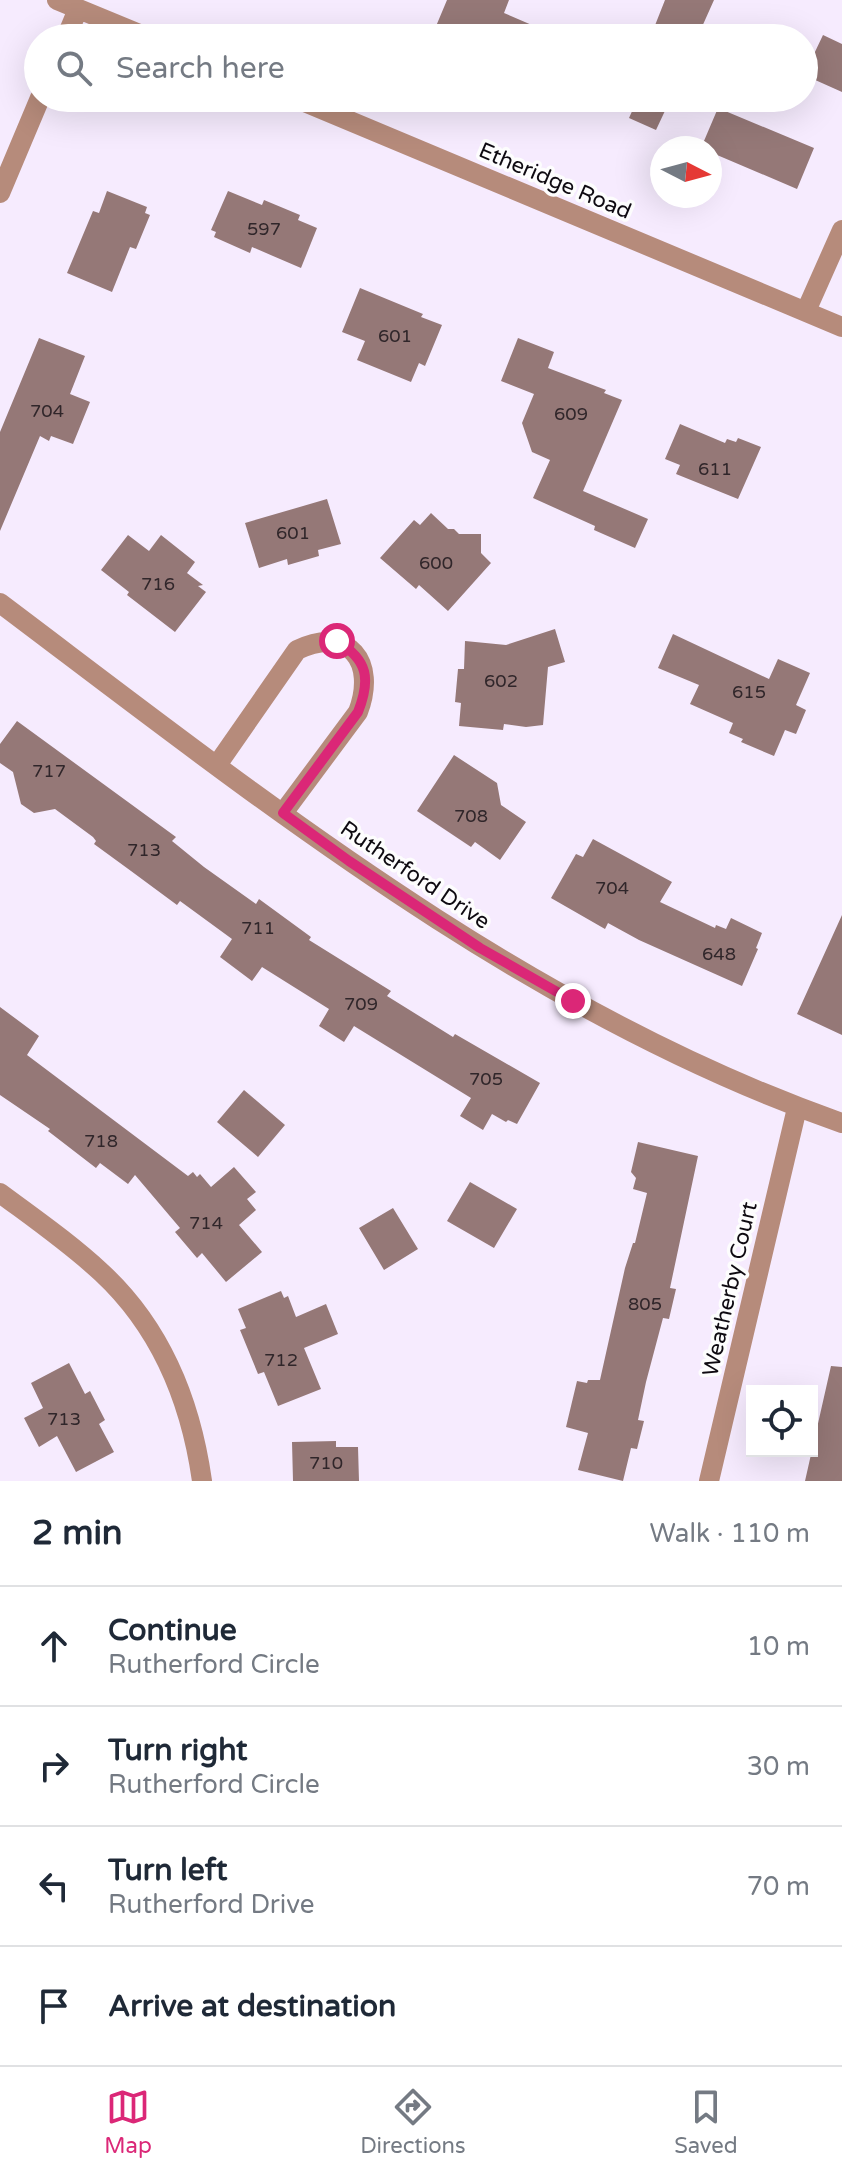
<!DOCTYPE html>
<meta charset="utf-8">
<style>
body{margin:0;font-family:"Varela Round",sans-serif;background:#f2f2f3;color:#1f2937}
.controls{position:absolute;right:24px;bottom:24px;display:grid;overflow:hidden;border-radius:0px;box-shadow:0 8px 32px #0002}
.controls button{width:72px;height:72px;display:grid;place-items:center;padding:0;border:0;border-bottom:2px solid #e0e1e3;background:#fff;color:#1f2937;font:40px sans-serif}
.compass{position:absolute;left:650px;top:136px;width:72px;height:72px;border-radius:50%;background:#fff;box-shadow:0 8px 32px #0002;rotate:96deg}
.stop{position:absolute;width:24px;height:24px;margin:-18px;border:6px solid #db2777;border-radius:50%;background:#fff}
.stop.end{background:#db2777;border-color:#fff;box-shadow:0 2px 8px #0008}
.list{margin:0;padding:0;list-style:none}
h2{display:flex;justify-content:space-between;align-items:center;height:104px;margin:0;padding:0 32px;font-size:34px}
h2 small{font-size:26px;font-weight:400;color:#747a83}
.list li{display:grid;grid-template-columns:52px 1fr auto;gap:24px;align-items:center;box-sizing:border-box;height:120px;padding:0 32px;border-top:2px solid #e0e1e3}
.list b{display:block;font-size:30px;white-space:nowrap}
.list p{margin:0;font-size:26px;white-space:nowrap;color:#747a83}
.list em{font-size:26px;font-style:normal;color:#747a83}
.icon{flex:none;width:44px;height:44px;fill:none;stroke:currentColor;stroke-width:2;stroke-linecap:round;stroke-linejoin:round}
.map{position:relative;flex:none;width:842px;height:1481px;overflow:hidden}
.search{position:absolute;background:#fff;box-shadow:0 8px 32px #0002;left:24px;right:24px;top:24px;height:88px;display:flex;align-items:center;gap:20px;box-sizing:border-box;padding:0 28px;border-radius:44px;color:#747a83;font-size:30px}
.sheet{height:584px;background:#fff}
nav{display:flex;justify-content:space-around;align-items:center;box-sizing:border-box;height:112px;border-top:2px solid #e0e1e3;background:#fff;font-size:22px;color:#747a83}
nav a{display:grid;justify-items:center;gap:4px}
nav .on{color:#db2777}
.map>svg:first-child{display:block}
.building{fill:#957877}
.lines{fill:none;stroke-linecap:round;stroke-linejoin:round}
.minor{stroke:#b68b7b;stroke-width:20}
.route{stroke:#db2777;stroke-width:10}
.labels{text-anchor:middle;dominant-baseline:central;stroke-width:7;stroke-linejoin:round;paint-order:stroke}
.number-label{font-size:18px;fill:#30262a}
.street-label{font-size:22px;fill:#0e0a11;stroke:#fdfdfd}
</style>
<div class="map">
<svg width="842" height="1481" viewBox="0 0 842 1481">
<rect width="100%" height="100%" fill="#f6ebfe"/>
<path class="building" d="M447 0H509L504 13 562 38H450L434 31Z
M665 0H714L697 38H650Z
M823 35 842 44V92L804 75Z
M638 98H671L656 130 629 118Z
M718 108 814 148 797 189 710 152V148H701Z
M107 191 147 207 145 213 150 215 136 249 130 247 112 292 67 273 93 211 99 213Z
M228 191 262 205 264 200 300 215 298 220 317 228 301 268 252 247 250 253 214 237 216 232 211 230Z
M360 288 423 314 421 317 442 325 425 366 419 363 411 382 357 360 365 341 342 332Z
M39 338 85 356 70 394 90 402 73 444 51 436 49 441 40 436 0 531V432Z
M518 338 554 352 548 368 606 390 604 393 622 400 583 491 648 519 635 548 594 530 595 526 533 498 550 460 532 452 522 423 534 394 501 381Z
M680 424 725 443 727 439 736 442 738 438 761 447 738 499 676 474 680 465 665 459Z
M327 499 341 544 318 550 319 556 288 565 287 559 259 568 245 523Z
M431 513 448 529H454L459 534H481V553L491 563 448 611 419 585 416 589 380 558 414 520 420 525Z
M128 535 149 551 161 535 195 562 187 573 203 585 198 586 206 592 175 632 127 595 129 592 101 570Z
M555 629 565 662 548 667 543 725 526 727 504 724 503 730 459 726 461 703 455 702 458 669H464L465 641 506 645Z
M673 634 769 679 778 659 810 673 796 705 806 710 796 734 785 730 774 756 741 742 743 739 729 733 733 723 690 704 699 685 658 668Z
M17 721 176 837 172 841 204 867 256 904 259 899 311 937 309 940 391 991 387 996 453 1037 455 1034 540 1083 517 1124 508 1120 506 1122 492 1114 483 1130 460 1116 471 1098 354 1026 344 1042 319 1026 329 1009 262 967 252 981 220 957 232 939 180 901 177 905 131 871 94 844 96 841 93 837 55 809 34 813 21 804 13 772 0 763V744Z
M454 755 497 783 501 805 526 822 500 860 475 842 471 847 417 811Z
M593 839 672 882 660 902 715 928 716 925 726 929 731 918 762 933 756 948 758 949 742 986 639 940 608 923 605 929 551 898 576 854 583 857Z
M842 915V1035L797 1014Z
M0 1007 39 1036 27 1055 188 1176 193 1172 197 1177 200 1174 211 1187 234 1167 256 1192 247 1199 256 1210 239 1225 262 1252 226 1282 202 1253 197 1258 175 1232 180 1228 135 1175 128 1184 100 1163 96 1168 48 1131 50 1129 0 1095Z
M244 1090 285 1125 258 1157 217 1122Z
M638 1142 698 1156 670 1288 676 1289 669 1319 663 1318 646 1382 638 1420 644 1421 637 1449 631 1448 623 1481 578 1470 588 1433 566 1427 577 1381 587 1383 588 1380H600L625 1268 633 1243H635L647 1193 633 1189 636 1178 631 1172Z
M470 1182 517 1209 494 1248 447 1221Z
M393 1208 418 1249 384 1270 359 1228Z
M281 1291 284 1298 288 1296 296 1317 326 1304 338 1334 304 1348 321 1389 278 1406 264 1372 258 1374 240 1330 246 1328 238 1309Z
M69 1363 85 1394 90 1391 105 1420 99 1424 114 1452 76 1472 57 1436 39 1447 24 1418 43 1408 31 1383Z
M831 1366 842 1367V1481H805Z
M336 1441V1447H358L359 1481H293L292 1442Z"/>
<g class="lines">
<path class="minor" d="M57 0 149 38
M66 38 78 9
M295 98 842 327
M0 193 40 98
M806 311 842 230
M0 603C263 801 527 1013 842 1123
M217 765 297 650C349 625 377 662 358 712L283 813
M0 1193C35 1219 71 1244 102 1273 161 1328 191 1403 202 1481
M709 1481 797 1108"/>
</g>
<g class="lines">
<path class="route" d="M337 641C368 660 371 679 358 712L283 813 349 861 480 948 573 1001"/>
</g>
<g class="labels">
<g class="number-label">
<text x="264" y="229">597</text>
<text x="395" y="336">601</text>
<text x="47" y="411">704</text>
<text x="571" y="414">609</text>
<text x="715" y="469">611</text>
<text x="293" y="533">601</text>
<text x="436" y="563">600</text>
<text x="158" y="584">716</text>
<text x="501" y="681">602</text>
<text x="749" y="692">615</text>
<text x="49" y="771">717</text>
<text x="471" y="816">708</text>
<text x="144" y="850">713</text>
<text x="612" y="888">704</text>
<text x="258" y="928">711</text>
<text x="719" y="954">648</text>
<text x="361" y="1004">709</text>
<text x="486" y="1079">705</text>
<text x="101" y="1141">718</text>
<text x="206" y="1223">714</text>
<text x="645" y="1304">805</text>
<text x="281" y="1360">712</text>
<text x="64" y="1419">713</text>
<text x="326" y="1463">710</text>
</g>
<g class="street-label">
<text transform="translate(555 181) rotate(23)">Etheridge Road</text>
<text transform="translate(415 875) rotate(34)">Rutherford Drive</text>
<text transform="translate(730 1289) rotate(-77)">Weatherby Court</text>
</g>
</g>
</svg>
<div class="controls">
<button><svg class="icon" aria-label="locate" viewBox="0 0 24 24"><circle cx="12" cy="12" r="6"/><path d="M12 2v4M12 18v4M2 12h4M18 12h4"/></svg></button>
</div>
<svg class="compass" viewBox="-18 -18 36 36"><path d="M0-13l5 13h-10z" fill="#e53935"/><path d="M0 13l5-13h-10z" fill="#747a83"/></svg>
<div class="stop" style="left:337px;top:641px"></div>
<div class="stop end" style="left:573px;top:1001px"></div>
<div class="search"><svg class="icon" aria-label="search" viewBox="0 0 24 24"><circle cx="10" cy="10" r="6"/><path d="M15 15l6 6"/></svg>Search here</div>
</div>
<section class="sheet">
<h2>2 min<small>Walk · 110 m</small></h2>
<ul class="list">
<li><svg class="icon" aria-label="ahead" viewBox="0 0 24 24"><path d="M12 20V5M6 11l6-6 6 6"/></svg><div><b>Continue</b><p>Rutherford Circle</p></div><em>10 m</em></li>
<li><svg class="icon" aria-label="right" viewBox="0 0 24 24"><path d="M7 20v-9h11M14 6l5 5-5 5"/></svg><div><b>Turn right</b><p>Rutherford Circle</p></div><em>30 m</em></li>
<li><svg class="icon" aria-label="left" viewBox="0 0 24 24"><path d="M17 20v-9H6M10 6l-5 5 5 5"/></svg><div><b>Turn left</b><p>Rutherford Drive</p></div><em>70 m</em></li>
<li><svg class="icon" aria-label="arrive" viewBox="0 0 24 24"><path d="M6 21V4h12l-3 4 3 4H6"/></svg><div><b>Arrive at destination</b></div></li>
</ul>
</section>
<nav>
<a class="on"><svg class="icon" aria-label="map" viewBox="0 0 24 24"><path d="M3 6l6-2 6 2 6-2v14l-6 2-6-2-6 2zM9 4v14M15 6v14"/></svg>Map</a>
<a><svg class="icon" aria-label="directions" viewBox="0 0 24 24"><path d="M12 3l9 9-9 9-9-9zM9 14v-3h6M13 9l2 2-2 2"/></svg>Directions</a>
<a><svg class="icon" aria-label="saved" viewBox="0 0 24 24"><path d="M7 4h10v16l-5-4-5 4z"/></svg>Saved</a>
</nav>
